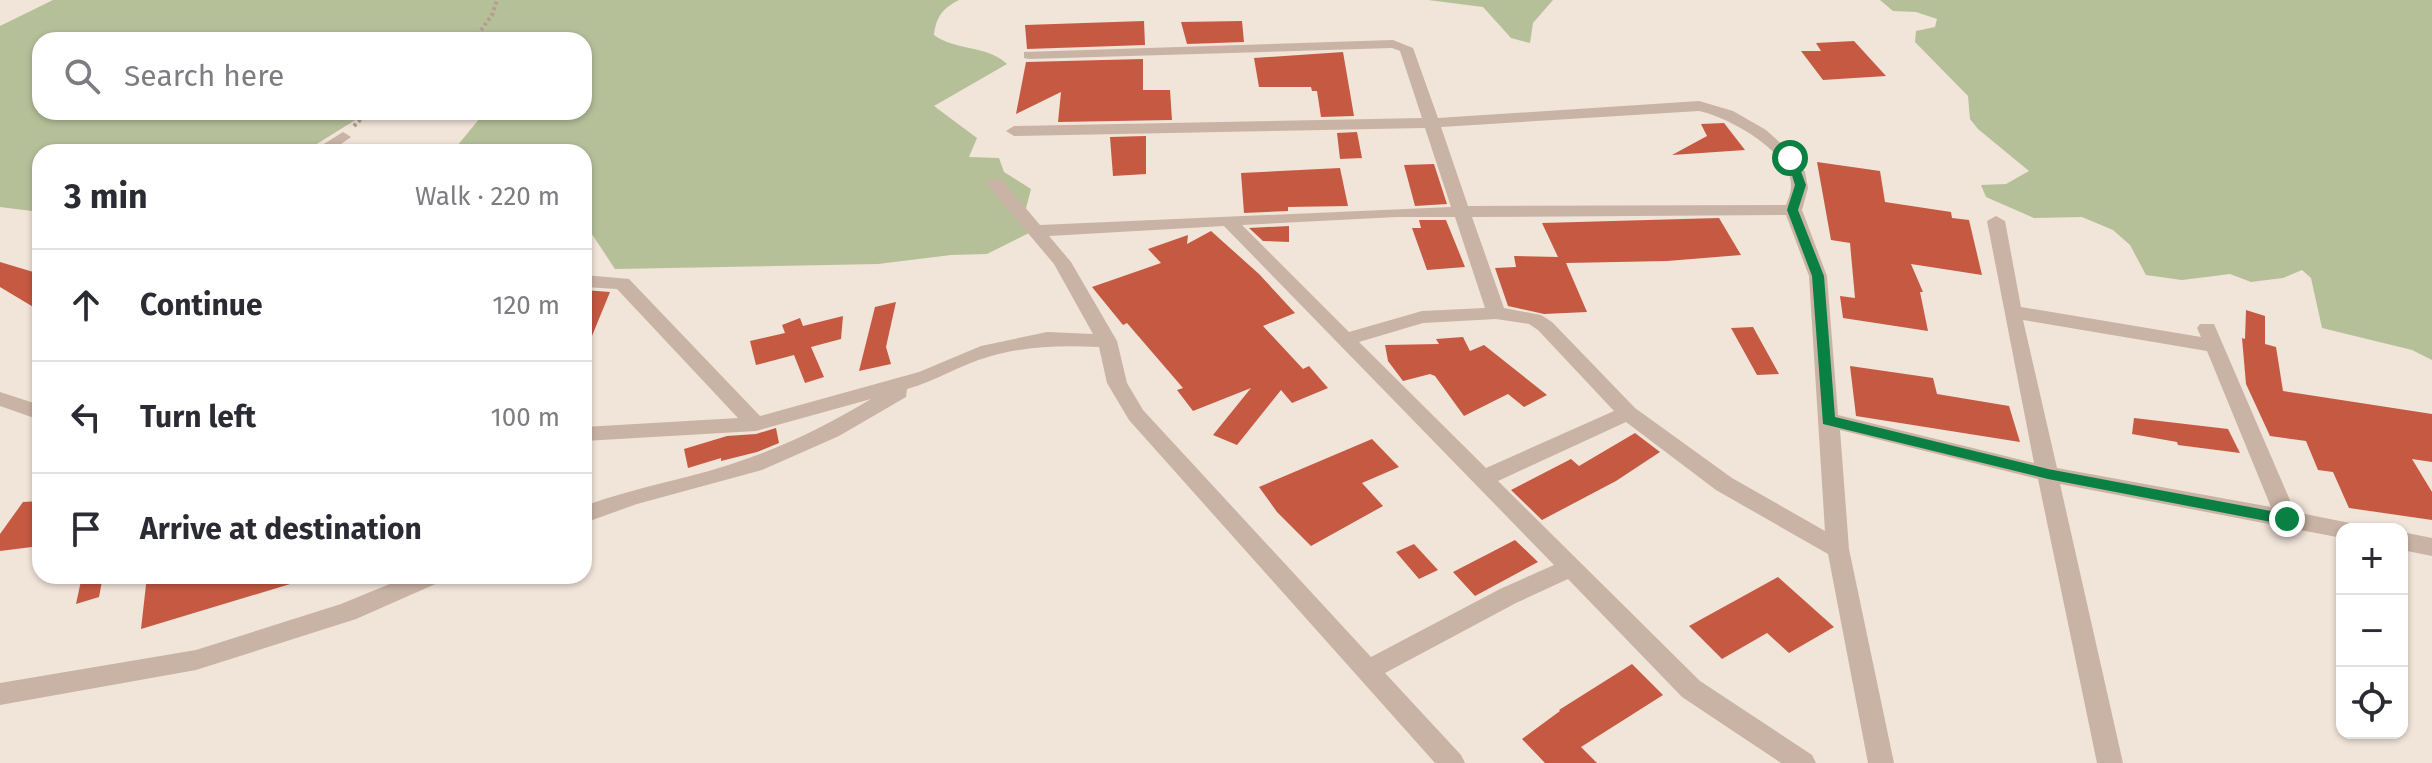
<!DOCTYPE html>
<meta charset="utf-8">
<style>
body{margin:0;font-family:"Fira Sans",sans-serif;background:#f7f7f7;color:#2b2b33}
.controls{position:absolute;right:24px;bottom:24px;display:grid;overflow:hidden;border-radius:16px;box-shadow:0 2px 6px #0004}
.controls button{width:72px;height:72px;display:grid;place-items:center;padding:0;border:0;border-bottom:2px solid #e1e1e2;background:#fff;color:#2b2b33;font:40px sans-serif}
.stop{position:absolute;width:24px;height:24px;margin:-18px;border:6px solid #0b8043;border-radius:50%;background:#fff}
.stop.end{background:#0b8043;border-color:#fff;box-shadow:0 2px 8px #0008}
.list{margin:0;padding:0;list-style:none}
h2{display:flex;justify-content:space-between;align-items:center;height:104px;margin:0;padding:0 32px;font-size:34px}
h2 small{font-size:26px;font-weight:400;color:#7c7c81}
.list li{display:grid;grid-template-columns:52px 1fr auto;gap:24px;align-items:center;box-sizing:border-box;height:112px;padding:0 32px;border-top:2px solid #e1e1e2}
.list b{display:block;font-size:30px;white-space:nowrap}
.list em{font-size:26px;font-style:normal;color:#7c7c81}
.icon{flex:none;width:44px;height:44px;fill:none;stroke:currentColor;stroke-width:2;stroke-linecap:round;stroke-linejoin:round}
.map{position:relative;flex:none;width:2432px;height:763px;overflow:hidden}
.search{position:absolute;background:#fff;box-shadow:0 2px 6px #0004;left:32px;top:32px;width:560px;height:88px;display:flex;align-items:center;gap:20px;box-sizing:border-box;padding:0 28px;border-radius:24px;color:#7c7c81;font-size:30px}
.panel{position:absolute;background:#fff;box-shadow:0 2px 6px #0004;left:32px;top:144px;width:560px;height:440px;border-radius:24px}
.map>svg:first-child{display:block}
.green{fill:#b5c099}
.building{fill:#c65942}
.lines{fill:none;stroke-linecap:round;stroke-linejoin:round}
.path{stroke:#b59d8f;stroke-width:4;stroke-dasharray:3 3;stroke-linecap:butt}
.minor{fill:#c9b3a5;fill-rule:evenodd}
.route{fill:#0b8043}
</style>
<div class="map">
<svg width="2432" height="763" viewBox="0 0 2432 763">
<rect width="100%" height="100%" fill="#f1e4d9"/>
<path class="green" d="M53 0H959C943 8 936 17 934 35 955 51 988 45 1007 64L934 106 977 138 969 157 999 158 1004 172 1031 189 1023 220 1029 233 987 254 951 255 878 264 615 269 584 222V152H452L485 112H584V40H40V112H368L304 152H40V212L0 207V26Z
M1428 0H1553L1533 23 1530 43 1511 38 1483 7Z
M1880 0H2432V360L2412 350 2322 328 2311 278 2302 270 2283 278 2251 282 2230 274 2182 280 2146 275 2130 245 2113 230 2082 217 2034 218 1986 197 1981 185 2006 184 2029 171 1978 129 1970 119 1968 96 1915 42 1916 31 1935 27 1937 19 1916 12 1893 11Z"/>
<path class="building" d="M1144 21 1145 45 1027 49 1025 25Z
M1242 21 1244 42 1187 44 1181 22Z
M1854 41 1886 76 1823 80 1801 51H1821L1816 43Z
M1343 52 1354 116 1321 117 1317 91H1312L1311 87H1259L1254 58Z
M1143 59V90H1170L1172 120 1058 122 1061 92 1016 114 1026 62Z
M1724 123 1745 150 1672 155 1707 136 1701 124Z
M1357 132 1362 158 1340 159 1337 133Z
M1146 136V174L1113 176 1110 137Z
M1817 162 1880 171 1885 202 1951 212 1952 218 1969 220 1982 275 1911 264 1923 292H1920L1928 331 1843 318 1840 296 1855 298 1850 243 1831 240Z
M1434 164 1447 204 1415 206 1404 165Z
M1340 168 1348 206 1288 207V211L1244 213 1241 173Z
M1719 218 1741 255 1667 261 1566 263 1587 312 1544 314 1508 306 1495 268 1516 267 1514 256 1558 257 1542 223Z
M1419 220H1446L1465 267 1427 270 1412 228H1421Z
M1289 226V242L1263 241 1249 228Z
M1211 231 1259 274 1295 313 1263 326 1303 369 1309 366 1328 388 1292 403 1281 390 1237 445 1213 435 1251 388 1193 411 1177 390 1183 388 1127 323 1123 325 1092 287 1161 263 1148 249 1188 235 1187 244Z
M0 262 40 274V311L0 287Z
M584 290 610 292 585 353H584Z
M896 302 886 347 891 364 859 371 875 307Z
M2246 310 2265 316V344L2276 347 2283 391 2432 414V462L2412 459 2432 492V520L2349 508 2333 472 2318 470 2306 441 2270 436 2246 384 2242 338 2245 339Z
M843 316 841 339 811 347 824 377 805 383 794 355 756 365 750 341 785 333 782 325 800 318 803 326Z
M1753 327 1779 374 1757 375 1731 328Z
M1463 337 1470 351 1484 345 1547 395 1524 407 1508 394 1464 416 1435 376 1430 374 1403 381 1388 361 1385 345 1439 344 1436 339Z
M1850 366 1933 378 1937 394 2009 406 2020 442 1856 416Z
M2134 418 2228 429 2240 453 2178 445 2177 442 2132 434Z
M776 428 779 443 757 452 721 461V458L688 468 684 449 727 436 756 434Z
M1635 433 1660 452 1616 481 1542 520 1511 490 1571 459 1579 466Z
M1372 439 1399 467 1362 483 1383 506 1311 546 1277 512 1259 487Z
M40 501V546L0 551V534L23 502Z
M1515 540 1538 562 1475 596 1453 572Z
M1414 544 1438 570 1419 579 1396 552Z
M82 576H103L99 597 76 604Z
M147 576H299L300 581 141 629Z
M1778 577 1834 627 1789 653 1767 633 1722 659 1689 626Z
M1632 664 1663 695 1581 747 1597 763H1545L1522 739 1560 711 1559 710Z"/>
<g class="lines">
<path class="path" d="M474 40 492 15 497 0
M354 126 368 112"/>
<path class="minor" d="M1393 40 1413 48 1438 118 1699 101 1733 111 1766 130 1794 155 1805 172 1808 188 1802 210 1827 276 1838 415 2034 463 1987 221 1996 216 2005 221 2021 307 2201 337 2197 328 2200 324H2214L2295 512 2350 523 2353 529H2342V538L2060 484 2123 763H2097L2038 479 1840 430 1849 549 1894 763H1868L1828 554 1716 490 1626 422 1498 481 1700 681 1812 755 1816 763H1781L1682 697 1568 579 1516 603 1385 673 1461 755 1465 763H1435L1129 420 1107 383 1099 347C1060 345 1025 346 988 357 960 365 936 381 907 389L906 397 839 436 762 470 637 504 584 523V506C638 486 695 478 749 458 792 443 832 422 871 399L756 431 584 441V427L738 418 617 289 584 287V275L629 279 760 416 919 372 981 346 1047 332 1093 334 1054 264 989 187 987 183 989 179H1001L1040 225 1451 207 1425 128 1014 136 1006 131 1014 126 1422 118 1400 51 1392 48 1029 59 1024 58V52ZM1699 111C1728 117 1793 152 1791 187 1791 193 1788 199 1786 205L1468 206 1441 127ZM1786 215 1809 276 1825 531 1732 478 1635 408 1552 322 1541 315 1504 308 1472 217ZM1397 217H1455L1485 308 1422 311 1349 332 1242 225ZM1224 226 1554 565 1500 589 1371 657 1143 410 1127 383 1117 341 1071 262 1049 236ZM1496 319 1529 324 1538 330 1614 411 1486 468 1359 342 1423 323ZM2023 320 2207 351 2271 507 2057 468Z
M343 132 351 137 330 152H311Z
M0 392 40 405V420L0 406Z
M2402 532 2432 538V556L2402 550Z
M409 576H444L440 582 356 619 196 670 0 705V683L196 650 341 604Z"/>
</g>
<path class="route" d="M1786 156 1796 158 1806 185 1798 210 1824 276 1835 417 2048 469 2287 514 2293 515V523L2287 525 2048 479 1823 424 1812 276 1787 210 1795 185Z"/>
</svg>
<div class="controls">
<button>+</button>
<button>−</button>
<button><svg class="icon" aria-label="locate" viewBox="0 0 24 24"><circle cx="12" cy="12" r="6"/><path d="M12 2v4M12 18v4M2 12h4M18 12h4"/></svg></button>
</div>
<div class="stop" style="left:1790px;top:158px"></div>
<div class="stop end" style="left:2287px;top:519px"></div>
<div class="search"><svg class="icon" aria-label="search" viewBox="0 0 24 24"><circle cx="10" cy="10" r="6"/><path d="M15 15l6 6"/></svg>Search here</div>
<section class="panel">
<h2>3 min<small>Walk · 220 m</small></h2>
<ul class="list">
<li><svg class="icon" aria-label="ahead" viewBox="0 0 24 24"><path d="M12 20V5M6 11l6-6 6 6"/></svg><div><b>Continue</b></div><em>120 m</em></li>
<li><svg class="icon" aria-label="left" viewBox="0 0 24 24"><path d="M17 20v-9H6M10 6l-5 5 5 5"/></svg><div><b>Turn left</b></div><em>100 m</em></li>
<li><svg class="icon" aria-label="arrive" viewBox="0 0 24 24"><path d="M6 21V4h12l-3 4 3 4H6"/></svg><div><b>Arrive at destination</b></div></li>
</ul>
</section>
</div>
